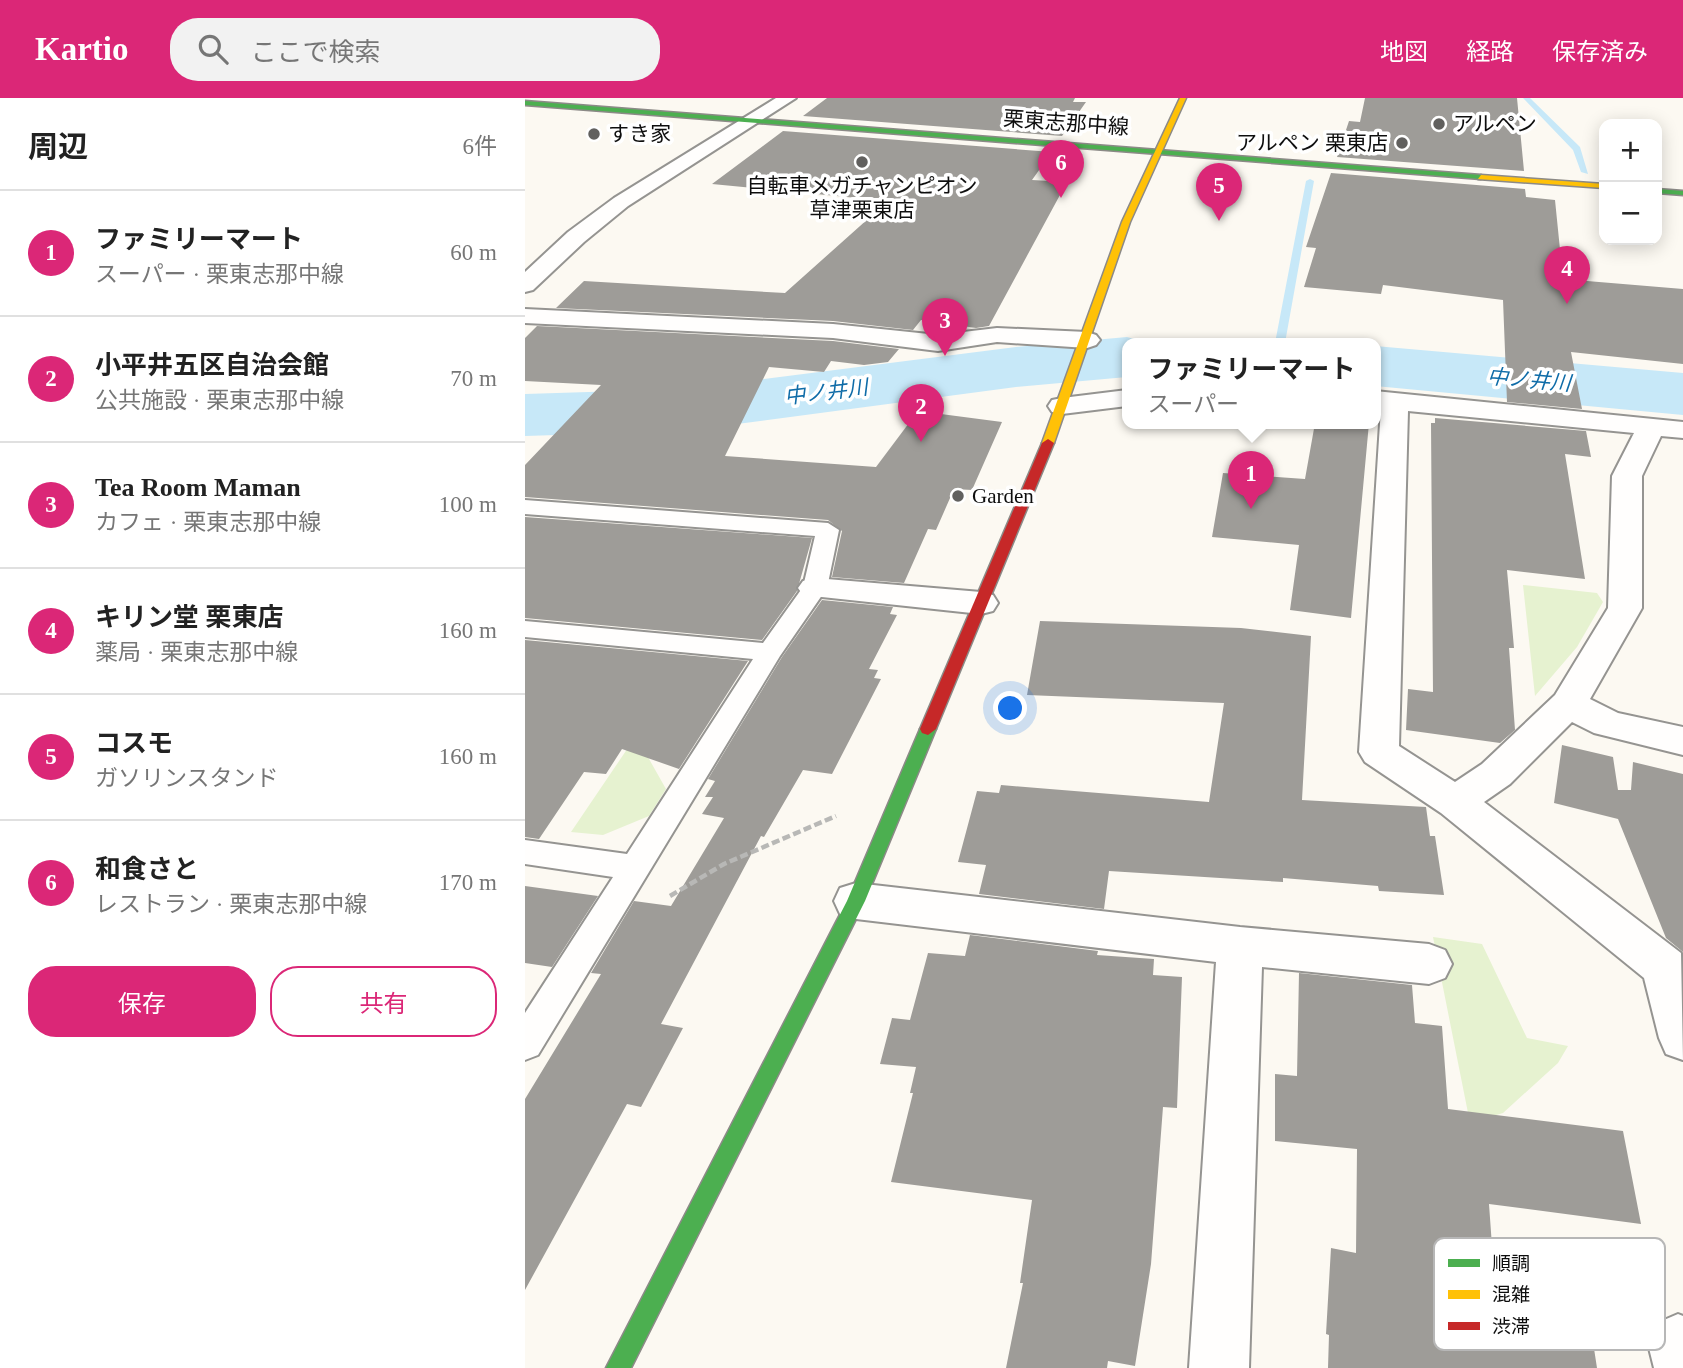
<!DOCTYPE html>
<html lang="ja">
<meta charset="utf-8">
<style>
body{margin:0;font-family:"Times New Roman","Noto Sans JP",serif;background:#f2f2f2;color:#222}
.controls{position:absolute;right:21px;top:21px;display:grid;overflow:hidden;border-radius:14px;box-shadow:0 4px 18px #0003}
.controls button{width:63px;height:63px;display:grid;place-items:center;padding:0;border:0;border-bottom:2px solid #e0e0e0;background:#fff;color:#222;font:35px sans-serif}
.you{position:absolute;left:486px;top:611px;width:24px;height:24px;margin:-18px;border:5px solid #fff;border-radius:50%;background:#1a73e8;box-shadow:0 0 0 10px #1a73e833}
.badge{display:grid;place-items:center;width:46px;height:46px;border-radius:50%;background:#db2777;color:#fff;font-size:23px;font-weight:700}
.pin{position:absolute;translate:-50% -58px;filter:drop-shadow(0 2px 4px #0008)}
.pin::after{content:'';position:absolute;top:37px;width:24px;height:21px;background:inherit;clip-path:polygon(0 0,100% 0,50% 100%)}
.popup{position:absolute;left:597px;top:240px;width:259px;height:91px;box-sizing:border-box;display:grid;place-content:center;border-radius:14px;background:#fff;filter:drop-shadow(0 2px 5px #0005);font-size:23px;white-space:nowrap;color:#767676}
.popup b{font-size:26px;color:#222}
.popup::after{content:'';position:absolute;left:50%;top:100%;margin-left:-14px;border:14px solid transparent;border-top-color:#fff}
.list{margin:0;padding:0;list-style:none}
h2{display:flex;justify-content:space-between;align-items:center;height:91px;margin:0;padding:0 28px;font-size:30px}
h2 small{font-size:23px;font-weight:400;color:#767676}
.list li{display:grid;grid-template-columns:46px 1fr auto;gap:21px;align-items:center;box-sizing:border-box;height:126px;padding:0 28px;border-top:2px solid #e0e0e0}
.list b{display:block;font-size:26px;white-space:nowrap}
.list p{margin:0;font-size:23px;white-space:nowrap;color:#767676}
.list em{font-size:23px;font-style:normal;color:#767676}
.actions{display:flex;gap:14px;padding:21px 28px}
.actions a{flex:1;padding:16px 0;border:2px solid #db2777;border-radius:28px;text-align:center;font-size:24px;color:#db2777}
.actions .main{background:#db2777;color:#fff}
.icon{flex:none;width:38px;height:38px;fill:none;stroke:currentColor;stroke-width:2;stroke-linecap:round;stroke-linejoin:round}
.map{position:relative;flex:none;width:1158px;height:1270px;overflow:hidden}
header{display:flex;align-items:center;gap:42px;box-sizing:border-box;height:98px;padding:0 35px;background:#db2777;color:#fff}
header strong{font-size:33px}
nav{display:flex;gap:38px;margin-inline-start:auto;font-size:24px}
.search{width:490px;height:63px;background:#f2f2f2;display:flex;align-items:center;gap:18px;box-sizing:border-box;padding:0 24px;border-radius:28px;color:#767676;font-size:26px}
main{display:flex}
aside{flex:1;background:#fff}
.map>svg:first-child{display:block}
.green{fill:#e6f2d0}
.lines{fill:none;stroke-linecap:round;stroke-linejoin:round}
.stream{fill:#c7e8f8;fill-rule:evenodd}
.river{fill:#c7e8f8;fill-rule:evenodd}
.building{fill:#9e9c98}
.lane-casing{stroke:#959491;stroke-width:4}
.street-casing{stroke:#959491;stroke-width:4}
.fast-casing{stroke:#8c8a87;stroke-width:3}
.slow-casing{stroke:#8c8a87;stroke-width:3}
.jam-casing{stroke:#8c8a87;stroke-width:3}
.path{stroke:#b8b8b6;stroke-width:4.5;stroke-dasharray:8 3.5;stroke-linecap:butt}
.lane{fill:#fffefd;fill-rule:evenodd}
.street{fill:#fffefd;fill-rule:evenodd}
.fast{fill:#4caf50;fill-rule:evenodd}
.slow{fill:#ffc107;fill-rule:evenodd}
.jam{fill:#c62828;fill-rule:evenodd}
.poi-dot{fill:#61605e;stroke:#fff;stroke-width:2.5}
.labels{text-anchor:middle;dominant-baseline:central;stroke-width:7;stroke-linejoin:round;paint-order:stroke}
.far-street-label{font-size:21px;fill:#0e0e0e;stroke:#fff}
.far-poi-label{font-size:21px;fill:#0e0e0e;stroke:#fff;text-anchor:start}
.far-water-label{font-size:21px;font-style:italic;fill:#0f6ca8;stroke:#fff}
.key{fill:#fff;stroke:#b7b7b7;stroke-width:2}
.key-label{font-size:19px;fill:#0e0e0e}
</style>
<header>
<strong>Kartio</strong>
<div class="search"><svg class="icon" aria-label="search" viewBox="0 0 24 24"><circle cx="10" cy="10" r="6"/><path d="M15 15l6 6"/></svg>ここで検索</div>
<nav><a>地図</a><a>経路</a><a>保存済み</a></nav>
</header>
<main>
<aside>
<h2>周辺<small>6件</small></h2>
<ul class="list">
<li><span class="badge">1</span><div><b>ファミリーマート</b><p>スーパー · 栗東志那中線</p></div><em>60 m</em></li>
<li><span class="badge">2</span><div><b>小平井五区自治会館</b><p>公共施設 · 栗東志那中線</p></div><em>70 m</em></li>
<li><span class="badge">3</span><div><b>Tea Room Maman</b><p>カフェ · 栗東志那中線</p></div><em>100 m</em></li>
<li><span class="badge">4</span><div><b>キリン堂 栗東店</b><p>薬局 · 栗東志那中線</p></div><em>160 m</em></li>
<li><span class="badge">5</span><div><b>コスモ</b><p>ガソリンスタンド</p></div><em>160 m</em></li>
<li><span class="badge">6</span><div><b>和食さと</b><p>レストラン · 栗東志那中線</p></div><em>170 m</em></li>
</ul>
<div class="actions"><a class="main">保存</a><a>共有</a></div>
</aside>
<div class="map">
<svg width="1158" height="1270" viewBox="0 0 1158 1270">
<rect width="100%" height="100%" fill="#fcf9f2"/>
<path class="green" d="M998 487 1072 495 1078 504 1052 549 1010 598Z
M111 638 141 691 124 718 78 737 46 734Z
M908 839 957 846 1002 940 1043 948 1033 965 978 1015 945 1025Z"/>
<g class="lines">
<path class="stream" d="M998 0H1005L1055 49 1063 76 1056 74 1048 52Z
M785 81 789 83 760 245H750L781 83Z"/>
<path class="river" d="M602 239 624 245H602V279L491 289 159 333 0 338V296L159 291 491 249Z
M850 248 1158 275V317L850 288Z"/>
</g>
<path class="building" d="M302 0H550L548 4H561L537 38 278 18Z
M840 0H992L999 73 812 59 824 23 835 24Z
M258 33 527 54 507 82 542 84 464 228 451 230 396 222 388 232 308 223 31 210 59 183 260 195 363 103 187 86Z
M806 75 1000 91 1001 99 1030 102 1038 181 1158 191V266L1046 254 1057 311 982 304 978 202 858 187 856 196 779 189 791 150 781 149Z
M12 228 308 243 374 251 363 264 339 267 306 263 299 274 244 269 200 358 351 369 393 313 477 324 447 392 429 391 411 432 403 431 379 485 307 479 317 433 303 422 0 399V367L76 287 0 283V240Z
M910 320 1061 333 1066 359 1040 356 1060 481 982 472 989 550H984L990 632 975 645 881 632 883 591 908 594 906 325H910Z
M790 325H844L826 520 765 512 774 447 687 439 698 375 780 381Z
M0 419 287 440 272 493 237 542 0 520Z
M297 502 368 509 365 516 372 517 344 571 353 572 349 580 356 581 307 676 278 672 239 739 236 738 136 926 158 930 116 1009 102 1006 0 1192V1001L76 876 66 875 109 803 146 808 199 720 177 716 188 699H180L190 683 183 681 257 559Z
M515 523 716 530 786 538 777 702 901 709 905 738H910L919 797 854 793 853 788 758 780V784L584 773 579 811 454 796 461 767 433 764 452 693 474 695 476 687 684 704 699 605 502 597Z
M0 542 223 563 154 671 97 651 81 676 59 674 14 741 0 739Z
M1037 647 1088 659 1093 692H1106L1108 664 1158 676V854L1141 840 1093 721 1029 705Z
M0 788 73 798 27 869 0 865Z
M445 837 573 853 572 857 629 861 628 877 657 879 652 1010 638 1009 626 1166 610 1268 583 1263 582 1270H481L498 1185H495L507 1102 366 1084 388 995H385L391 969 355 966 367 920 385 922 403 855 440 858Z
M774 875 887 887 890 925 917 928 923 1011 1098 1033 1116 1126 964 1106 971 1204 1064 1218 1072 1270H803L804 1237 801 1236 806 1150 831 1155 832 1051 750 1043V976L772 978Z"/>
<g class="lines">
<defs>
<path id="lane" d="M0 402 303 425 314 432 302 490 255 558 13 957 0 962V915L88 779 0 766V742L102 756 228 561 0 539V523L238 545 278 489 290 438 0 416Z"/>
<path id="street" d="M251 0H271L103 108 59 144 8 192 0 194V174L43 134 89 100Z
M0 211 308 226 413 237 472 230 562 234 571 237 575 242 571 247 562 250 472 244 413 253 308 240 0 225Z
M602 292V308L537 316 527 314 523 308 527 302 537 300Z
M850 293 1158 324V340L1136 338 1117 378V510L1065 601 1093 615 1158 629V657L1069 635 1047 624 985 686 959 704 1156 855 1158 962 1141 956 1134 940 1119 880 916 715 840 664 834 654 856 310 850 309ZM883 313 1109 335 1087 378 1083 510 1030 597 957 666 930 684 874 648Z
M290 480 456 494 468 497 473 505 468 513 456 516 278 497 273 490 278 483Z
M331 785 715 829 904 846 920 852 927 866 920 880 904 886 737 869 724 1270H664L691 864 331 821 315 816 309 803 315 790Z
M1153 1216 1158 1218V1270H1129L1123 1246 1132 1225Z"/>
<path id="fast" d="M0 3 956 77 960 79 956 81 0 7Z
M1132 91 1158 93V97L1132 95Z
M403 625 411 631 340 803 106 1270H81L322 803 395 631Z"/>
<path id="slow" d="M655 0H661L605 124 529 345 527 347H519L517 345 597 124Z
M956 77 1079 86V90L953 81Z"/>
<path id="jam" d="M523 341 529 345 411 631 403 637 397 635 395 631 517 345Z"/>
</defs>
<use href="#lane" class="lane-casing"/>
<use href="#street" class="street-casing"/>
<use href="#fast" class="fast-casing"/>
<use href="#slow" class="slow-casing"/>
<use href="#jam" class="jam-casing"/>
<path class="path" d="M145 798 199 766 311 718"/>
<use href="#lane" class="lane"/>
<use href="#street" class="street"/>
<use href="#fast" class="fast"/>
<use href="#slow" class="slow"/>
<use href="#jam" class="jam"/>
</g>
<g class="poi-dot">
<circle cx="914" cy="26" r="7"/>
<circle cx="69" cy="36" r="7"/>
<circle cx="877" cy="45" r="7"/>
<circle cx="337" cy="64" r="7"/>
<circle cx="433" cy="398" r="7"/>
</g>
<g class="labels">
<g class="far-street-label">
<text transform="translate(541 25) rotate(4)">栗東志那中線</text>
</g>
<g class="far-poi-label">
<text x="928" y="26">アルペン</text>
<text x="83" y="36">すき家</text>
<text x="863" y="45" text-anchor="end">アルペン 栗東店</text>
<text x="337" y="88" text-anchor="middle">自転車メガチャンピオン<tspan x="337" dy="24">草津栗東店</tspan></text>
<text x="447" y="398">Garden</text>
</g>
<g class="far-water-label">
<text transform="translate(1004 282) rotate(5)">中ノ井川</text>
<text transform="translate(301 294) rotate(-7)">中ノ井川</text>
</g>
</g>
<rect x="909" y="1140" width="231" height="112" rx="10" class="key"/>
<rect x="923" y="1161" width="32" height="8" fill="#4caf50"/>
<rect x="923" y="1192" width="32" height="9" fill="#ffc107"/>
<rect x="923" y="1224" width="32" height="8" fill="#c62828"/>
<g class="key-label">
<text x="967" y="1172">順調</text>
<text x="967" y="1203">混雑</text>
<text x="967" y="1235">渋滞</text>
</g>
</svg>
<div class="controls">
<button>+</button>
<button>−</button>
</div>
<div class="you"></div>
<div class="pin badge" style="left:726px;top:411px">1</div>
<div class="popup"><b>ファミリーマート</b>スーパー</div>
<div class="pin badge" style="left:396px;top:344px">2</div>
<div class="pin badge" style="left:420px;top:258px">3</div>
<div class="pin badge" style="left:1042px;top:206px">4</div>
<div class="pin badge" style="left:694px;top:123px">5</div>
<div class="pin badge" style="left:536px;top:100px">6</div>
</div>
</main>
